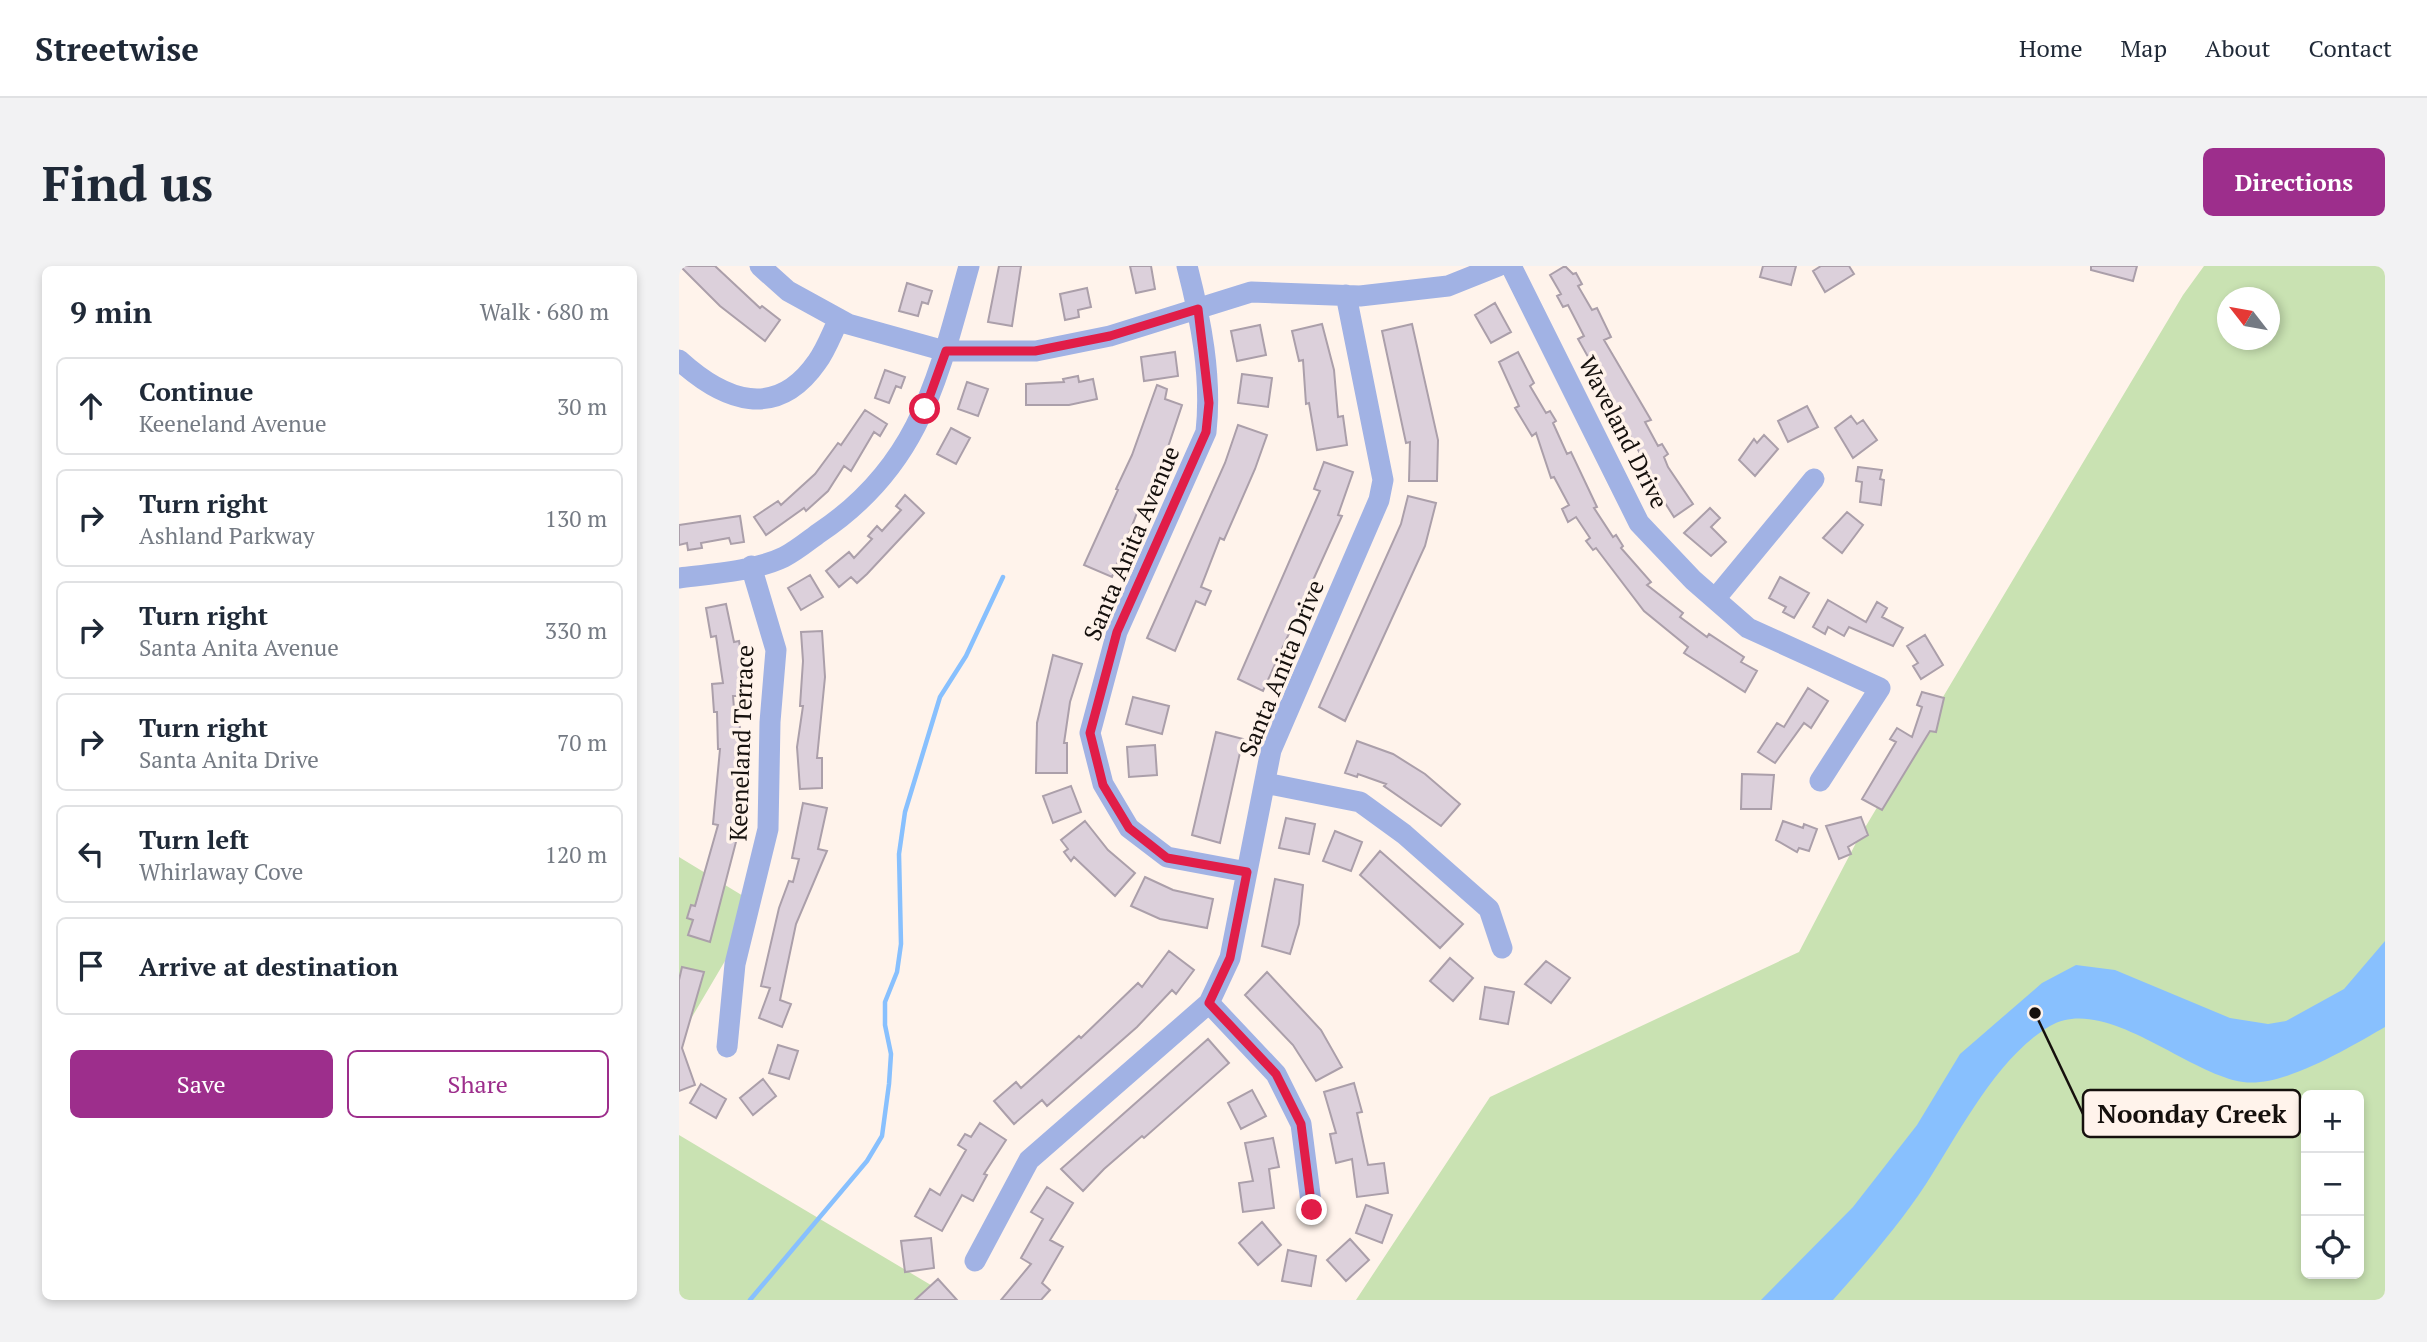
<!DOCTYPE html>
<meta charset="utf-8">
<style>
body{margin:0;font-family:"PT Serif",serif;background:#f2f2f3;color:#1f2937}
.controls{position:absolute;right:21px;bottom:21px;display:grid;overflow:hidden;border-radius:10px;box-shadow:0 4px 10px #0003}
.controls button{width:63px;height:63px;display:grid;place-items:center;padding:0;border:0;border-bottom:2px solid #e0e1e3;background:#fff;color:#1f2937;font:35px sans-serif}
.compass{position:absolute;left:1538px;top:21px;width:63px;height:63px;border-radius:50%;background:#fff;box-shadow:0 4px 10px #0003;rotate:301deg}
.stop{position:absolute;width:21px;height:21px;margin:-16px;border:5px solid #e11d48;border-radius:50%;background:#fff}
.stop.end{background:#e11d48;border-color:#fff;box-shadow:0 2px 7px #0008}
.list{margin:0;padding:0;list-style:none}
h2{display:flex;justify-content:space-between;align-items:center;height:91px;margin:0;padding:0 28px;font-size:30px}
h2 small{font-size:23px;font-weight:400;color:#747a83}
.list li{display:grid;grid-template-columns:46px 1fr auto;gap:21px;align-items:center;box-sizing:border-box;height:98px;margin:0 14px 14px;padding:0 14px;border:2px solid #e0e1e3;border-radius:10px}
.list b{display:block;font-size:26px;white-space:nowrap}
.list p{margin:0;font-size:23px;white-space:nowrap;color:#747a83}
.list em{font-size:23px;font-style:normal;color:#747a83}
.actions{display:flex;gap:14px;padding:21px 28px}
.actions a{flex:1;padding:16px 0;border:2px solid #9d2e8c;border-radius:10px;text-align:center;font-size:24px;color:#9d2e8c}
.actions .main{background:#9d2e8c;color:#fff}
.icon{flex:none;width:38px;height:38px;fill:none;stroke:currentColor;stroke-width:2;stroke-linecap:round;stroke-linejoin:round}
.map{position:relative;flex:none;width:1706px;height:1034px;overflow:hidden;border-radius:10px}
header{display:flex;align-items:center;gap:42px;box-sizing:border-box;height:98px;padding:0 35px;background:#fff;border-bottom:2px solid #e0e1e3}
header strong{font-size:33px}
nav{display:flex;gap:38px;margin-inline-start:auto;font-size:24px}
.intro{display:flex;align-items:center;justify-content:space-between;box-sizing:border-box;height:168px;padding:0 42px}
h1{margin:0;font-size:49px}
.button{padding:18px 32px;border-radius:10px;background:#9d2e8c;color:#fff;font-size:24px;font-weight:700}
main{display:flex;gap:42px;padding:0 42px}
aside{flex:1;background:#fff;border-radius:10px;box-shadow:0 4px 10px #0003}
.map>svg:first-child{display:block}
.green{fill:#c9e2b2;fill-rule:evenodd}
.water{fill:#88c0fe}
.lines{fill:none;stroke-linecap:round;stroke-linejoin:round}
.stream{stroke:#88c0fe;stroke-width:4.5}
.building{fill:#dcd0db;stroke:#ab9faa;stroke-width:2}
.minor{stroke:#a1b2e4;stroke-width:21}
.route{stroke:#e11d48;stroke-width:9}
.labels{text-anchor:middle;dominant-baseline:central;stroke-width:7;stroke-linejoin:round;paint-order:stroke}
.street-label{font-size:24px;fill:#15100d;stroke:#fff3eb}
.leader{fill:none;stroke:#15100d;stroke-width:2.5}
.callout-dot{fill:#15100d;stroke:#fff3eb;stroke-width:2.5}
.callout{fill:#fff3eb;stroke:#15100d;stroke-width:2.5}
.callout-label{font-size:26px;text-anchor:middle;font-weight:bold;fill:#15100d}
</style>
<header>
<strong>Streetwise</strong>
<nav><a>Home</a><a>Map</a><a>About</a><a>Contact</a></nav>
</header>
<div class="intro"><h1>Find us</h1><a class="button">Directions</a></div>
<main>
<aside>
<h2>9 min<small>Walk · 680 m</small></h2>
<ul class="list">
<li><svg class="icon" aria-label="ahead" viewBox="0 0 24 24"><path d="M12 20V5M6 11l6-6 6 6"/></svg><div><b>Continue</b><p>Keeneland Avenue</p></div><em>30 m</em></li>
<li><svg class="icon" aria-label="right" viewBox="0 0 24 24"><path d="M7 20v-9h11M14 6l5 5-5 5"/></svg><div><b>Turn right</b><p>Ashland Parkway</p></div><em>130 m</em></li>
<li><svg class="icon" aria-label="right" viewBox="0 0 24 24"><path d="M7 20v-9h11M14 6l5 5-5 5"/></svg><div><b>Turn right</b><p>Santa Anita Avenue</p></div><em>330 m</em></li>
<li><svg class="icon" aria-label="right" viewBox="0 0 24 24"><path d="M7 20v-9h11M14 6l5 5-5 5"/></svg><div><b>Turn right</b><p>Santa Anita Drive</p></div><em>70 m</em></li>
<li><svg class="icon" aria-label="left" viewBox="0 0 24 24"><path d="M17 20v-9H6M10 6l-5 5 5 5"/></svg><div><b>Turn left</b><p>Whirlaway Cove</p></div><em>120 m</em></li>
<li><svg class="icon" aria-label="arrive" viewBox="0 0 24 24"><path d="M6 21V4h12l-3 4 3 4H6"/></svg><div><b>Arrive at destination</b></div></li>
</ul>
<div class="actions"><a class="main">Save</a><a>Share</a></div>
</aside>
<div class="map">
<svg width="1706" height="1034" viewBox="0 0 1706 1034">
<rect width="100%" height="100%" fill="#fff3eb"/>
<path class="green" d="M1525 0H1706V1034H677L811 831 1120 686 1178 575 1504 29ZM1548 32H1590V74H1548ZM1627 829H1680V1008H1627Z
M0 591 79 639 0 773Z
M0 869 277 1034H0Z"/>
<path class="water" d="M1706 675V761C1671 781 1604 822 1564 816 1508 808 1426 728 1371 760 1318 791 1280 867 1247 918 1220 959 1187 997 1154 1034H1082L1174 941 1238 859 1281 788 1363 717 1397 699 1436 704 1551 752 1589 758 1607 755 1665 723Z"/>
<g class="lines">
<path class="stream" d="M71 1034 188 895 203 870 210 818 212 788 206 759V736L218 706 222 678 220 588 226 546 261 431 287 390 324 311"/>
</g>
<path class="building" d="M1 0H36L81 42 83 40 101 54 86 75 41 40Z
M320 0H342L333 60 309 56Z
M451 0H472L476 23 457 27Z
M886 0 894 8 897 7 903 18 899 20 913 44 918 42 932 71 925 74 972 154 966 156 979 180 983 178 989 188 985 191 989 201 1014 238 995 251 963 201 967 198 949 166 946 167 940 155 944 153 899 73 905 70 889 39 884 41 878 30 882 28 871 9Z
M1084 0H1117L1112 19 1081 11Z
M1142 0H1170L1175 8 1146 26 1134 5Z
M1412 0H1458L1454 15 1412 4Z
M228 17 253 25 249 38 243 36 239 50 220 45Z
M408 22 412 41 399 44 400 51 386 54 381 28Z
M816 37 832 66 812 77 796 49Z
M643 58 655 104 659 151 664 150 668 179 638 184 630 137 627 138 624 94 620 95 613 65Z
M733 58 759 174 758 215H730L731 176 727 177 703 65Z
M581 59 587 89 558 95 552 65Z
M496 86 499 110 465 115 462 91Z
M839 86 855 117 851 120 867 147 871 145 877 155 874 157 888 188 892 186 918 241 915 242 934 271 937 269 944 280 942 282 972 316 968 319 1004 347 1001 351 1028 371 1030 368 1065 391 1062 396 1078 405 1066 426 1005 387 1009 381 965 345 917 282 914 284 907 275 911 272 897 251 889 256 883 243 890 239 875 211 872 212 857 167 853 170 836 142 840 140 820 96Z
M206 104 226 111 222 122 217 120 210 137 196 132Z
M563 108 593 112 589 141 559 137Z
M399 110 400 116 414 113 418 133 390 139H347V118L385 116 384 113Z
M288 116 309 123 299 150 279 143Z
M478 119 488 123 486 133 503 139 483 199 458 247 433 311 405 299 439 224 437 223 453 189Z
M1128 140 1139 161 1109 176 1099 155Z
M186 144 208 158 201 170 195 166 172 205 165 200 149 225 127 245 125 242 87 269 75 251 99 235 102 239 136 208 159 177 162 179Z
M1172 150 1178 158 1184 154 1198 174 1174 192 1156 162Z
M559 159 588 169 576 203 545 274 541 272 522 321 532 325 526 339 517 335 496 385 468 372 546 197Z
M272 162 291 172 277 198 258 188Z
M1085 169 1099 183 1076 210 1060 194 1075 173 1078 177Z
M645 196 674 206 659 249 663 250 584 425 559 413 641 225 635 223Z
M1179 201 1203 204 1201 213 1205 214 1202 239 1181 236 1183 216 1177 215Z
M226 229 245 247 188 308 178 317 172 311 160 321 147 305 170 286 175 292 193 273 189 270 198 260 203 265 222 244 217 240Z
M729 230 757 237 746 280 666 455 640 441 722 258Z
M1031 242 1041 252 1032 261 1047 276 1032 290 1005 267Z
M1168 246 1184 259 1163 287 1144 272Z
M61 250 65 276 52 278 50 272 22 277 23 282 9 284 8 277 0 279V259Z
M131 309 144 331 122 344 109 322Z
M1101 311 1130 327 1115 352 1104 346 1107 341 1090 332Z
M1149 334 1187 356 1198 336 1208 342 1203 351 1224 362 1214 380 1170 361 1165 370 1149 361 1146 368 1134 361Z
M47 338 55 376 60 375 65 404 59 405 60 430H54L56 454H61L60 491 63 492 59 533H64L62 547 56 546 53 571 58 572 31 676 9 669 14 654 8 652 12 639 16 640 39 559 34 558 41 483H39L38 446H35L33 418 44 417 37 370 32 371 27 342Z
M143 365 146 411 138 492H143V522L121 523 118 481 124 440H121L124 395 122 366Z
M1246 369 1264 399 1242 413 1234 400 1239 397 1228 380Z
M374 389 403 398 391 436 385 477H388V507H357L358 457Z
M1129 422 1149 435 1132 462 1125 457 1096 497 1079 486 1098 457 1105 461Z
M1243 426 1265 432 1257 466 1251 465 1203 544 1183 533 1217 476 1211 473 1218 462 1233 471 1243 441 1238 439Z
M454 431 490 440 483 468 447 458Z
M537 466 564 473 541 577 513 569Z
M678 475 714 488 746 508 781 538 762 560 705 520 707 518 679 508 678 511 666 507Z
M476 479 478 509 450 511 448 481Z
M1063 508 1095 509 1092 543H1062Z
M392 520 402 546 374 557 364 530Z
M124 537 148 542 139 583 148 585 117 658 101 734 112 738 103 761 80 752 91 722 82 720 100 642 110 615 114 616 120 593 113 592Z
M1182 551 1189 569 1169 581 1172 588 1160 593 1147 560Z
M607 552 636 558 630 588 600 582Z
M406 555 429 584 456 607 436 630 395 591 392 595 385 586 389 583 382 574Z
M1104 555 1124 562 1125 558 1138 563 1130 585 1120 582 1118 586 1097 574Z
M656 565 683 576 672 605 644 595Z
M701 585 784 658 761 682 681 609Z
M466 611 494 624 534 633 528 662 481 653 452 640Z
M596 613 624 619 620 658 611 688 583 680Z
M490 685 515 704 497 728 493 724 458 761 368 840 363 834 335 858 315 835 337 816 342 822 400 770 402 772 459 717 463 721Z
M771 692 794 712 774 735 751 715Z
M867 695 891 712 872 737 846 718Z
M3 701 25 706 3 782 16 819 0 825V714Z
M588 706 642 764 663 801 637 815 614 779 566 729Z
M806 721 835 726 829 758 801 753Z
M529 773 550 797 465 872 463 870 425 903 404 925 382 903Z
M99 779 119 785 110 813 90 807Z
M84 813 97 830 74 849 61 832Z
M675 817 683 846 678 847 689 899 705 897 709 927 678 931 673 893 657 897 651 868 657 867 645 826Z
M22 818 47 833 37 852 11 837Z
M573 824 587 850 562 863 549 837Z
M301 857 327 874 305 908 308 909 294 935 283 929 263 965 236 950 251 923 261 929 287 884 279 879 286 868 292 871Z
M594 872 600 901 590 903 595 942 564 946 560 917 574 915 566 877Z
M368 921 394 937 371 974 384 981 363 1017 371 1024 362 1034H322L352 998 342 992 364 953 352 946Z
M687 939 713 949 703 977 677 967Z
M583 956 602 979 579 999 560 977Z
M252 972 255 1002 226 1006 222 975Z
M671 973 690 994 667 1015 648 994Z
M609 984 637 990 632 1020 603 1015Z
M259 1013 278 1034H236Z"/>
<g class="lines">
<path class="minor" d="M81 0 109 25 169 58 266 85H357L431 70 572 26 681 30 769 20 819 0
M508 0C522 54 533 111 527 166L438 366 411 467 424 518 450 562 488 591 568 606
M832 0 960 257 1014 314 1069 362 1201 422 1141 515
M0 94C45 135 97 155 138 96 147 84 153 67 160 53
M0 312C32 308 76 305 105 291 117 285 129 275 140 267 242 199 259 111 290 0
M1036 333 1135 213
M586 517 681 536 725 568 810 643 823 682
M530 737 597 808 622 858 633 944
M48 781 56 698 89 563 91 456 97 384 72 300
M296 995 350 894 530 737 551 692 592 484 700 234 704 214 667 29"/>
</g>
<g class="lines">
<path class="route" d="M246 143 267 85H356L431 70 519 43 530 137 527 166 438 366 411 467 424 519 450 562 488 592 568 606 551 692 530 737 597 808 622 858 633 944"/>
</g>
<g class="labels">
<g class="street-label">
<text transform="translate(945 166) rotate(63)">Waveland Drive</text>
<text transform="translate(452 277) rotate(-67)">Santa Anita Avenue</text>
<text transform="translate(602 402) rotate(-68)">Santa Anita Drive</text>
<text transform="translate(62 477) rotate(-88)">Keeneland Terrace</text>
</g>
</g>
<path class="leader" d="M1356 747L1404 848"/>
<circle class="callout-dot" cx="1356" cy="747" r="7"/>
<rect class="callout" x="1404" y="824" width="217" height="47" rx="7"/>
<g class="callout-label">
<text x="1513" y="857">Noonday Creek</text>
</g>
</svg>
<div class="controls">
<button>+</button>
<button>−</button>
<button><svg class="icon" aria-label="locate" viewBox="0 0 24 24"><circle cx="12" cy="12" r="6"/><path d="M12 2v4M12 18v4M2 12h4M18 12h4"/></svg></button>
</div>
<svg class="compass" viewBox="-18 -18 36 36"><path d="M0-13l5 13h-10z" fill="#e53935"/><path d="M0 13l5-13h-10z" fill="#747a83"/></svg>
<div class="stop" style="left:246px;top:143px"></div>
<div class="stop end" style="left:633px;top:944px"></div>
</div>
</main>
